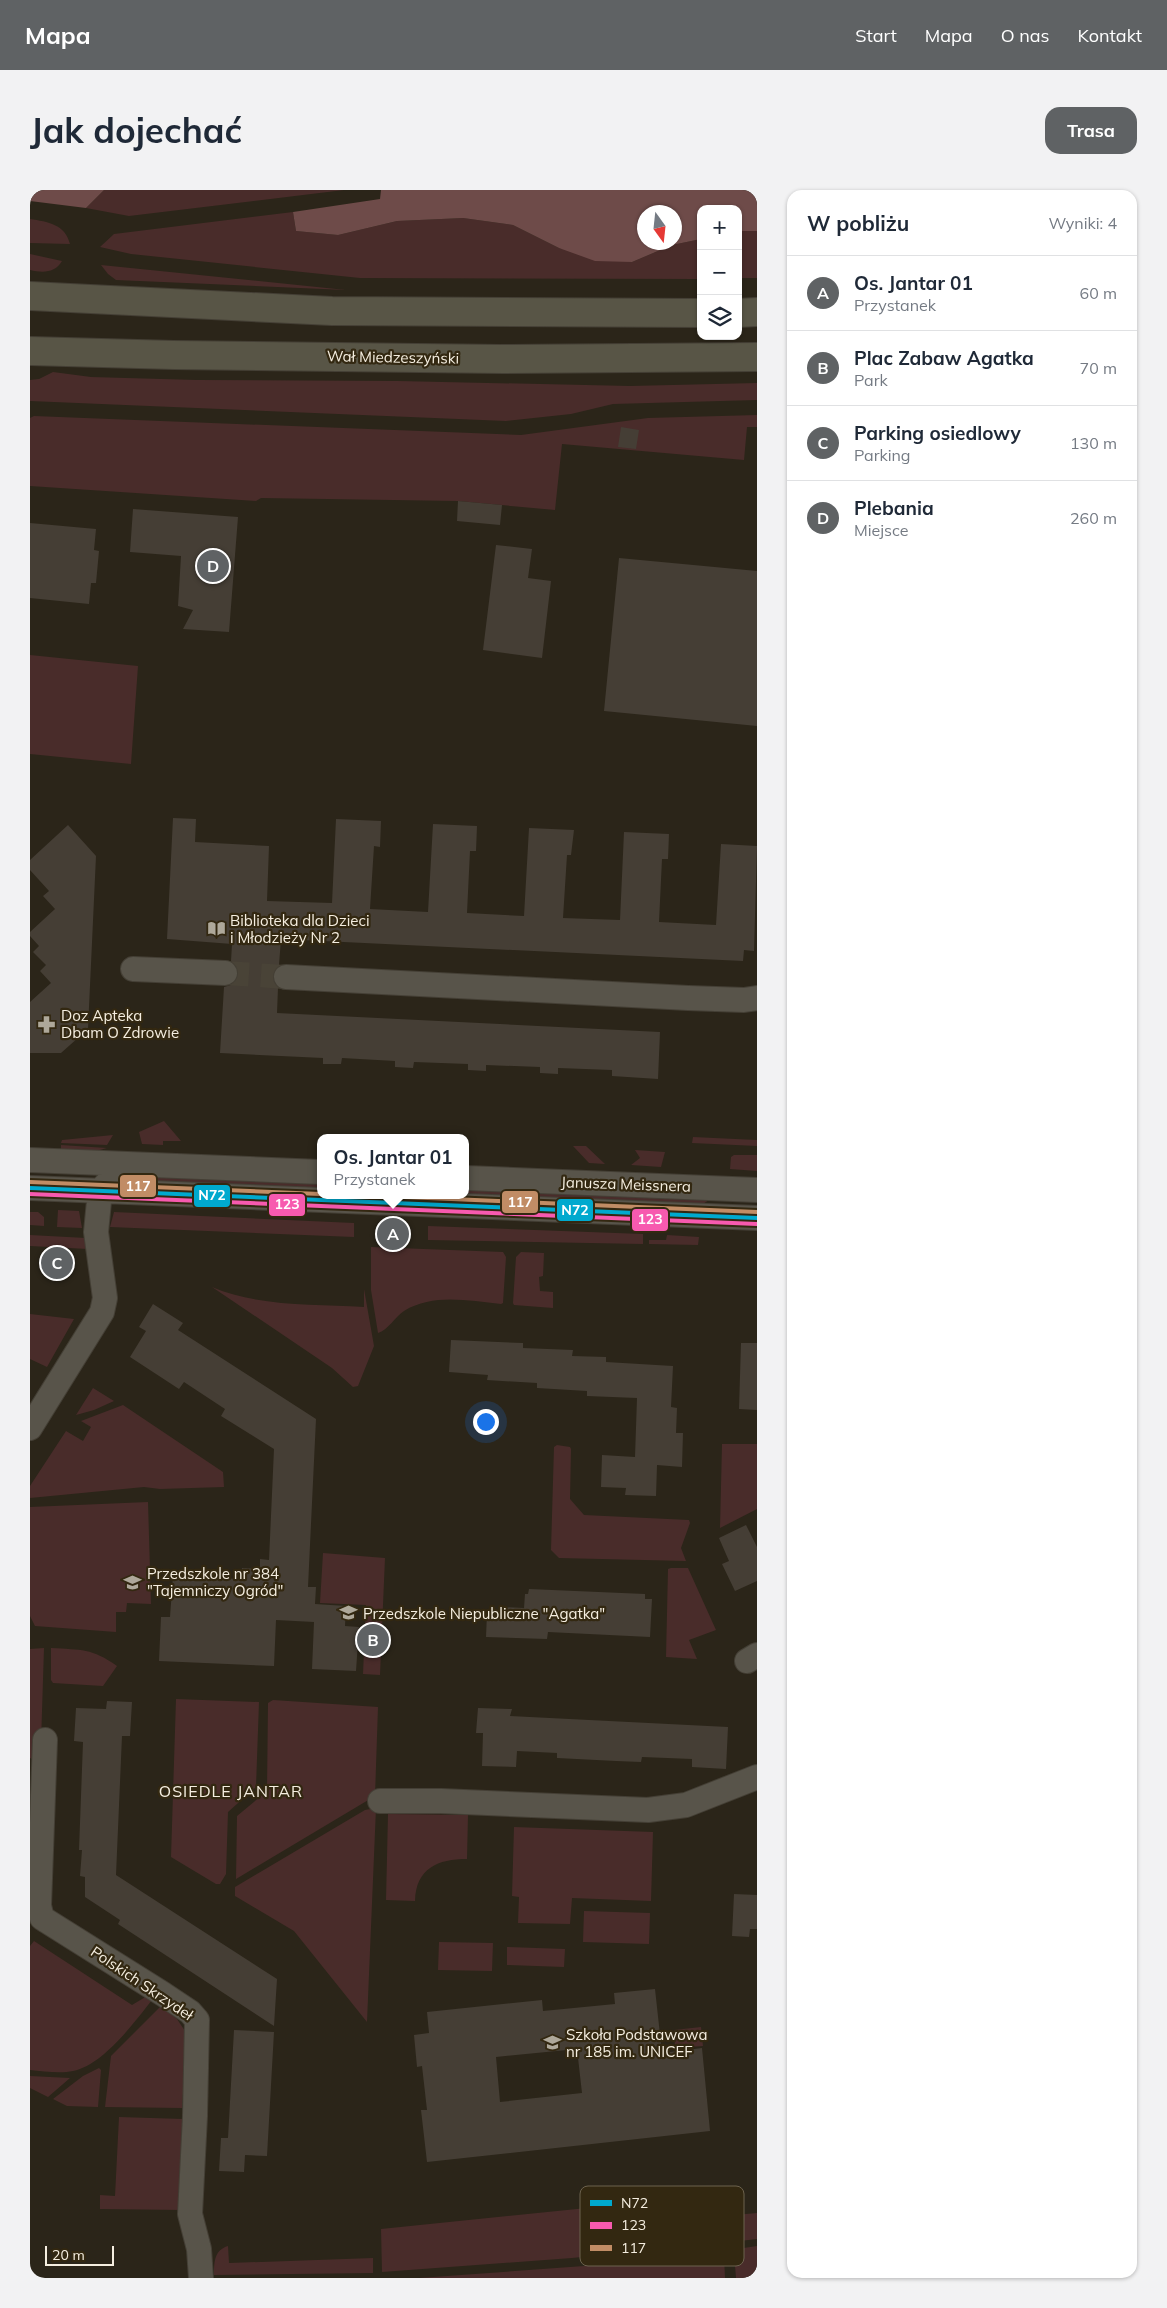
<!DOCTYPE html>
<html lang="pl">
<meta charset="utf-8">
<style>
body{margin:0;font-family:Mulish,sans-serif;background:#f2f2f3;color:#1f2937}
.controls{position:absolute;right:15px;top:15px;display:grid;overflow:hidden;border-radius:10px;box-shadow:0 1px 4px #0004}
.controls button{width:45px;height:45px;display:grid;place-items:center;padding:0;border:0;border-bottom:1px solid #e0e1e3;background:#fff;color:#1f2937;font:25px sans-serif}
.compass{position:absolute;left:607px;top:15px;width:45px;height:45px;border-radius:50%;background:#fff;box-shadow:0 1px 4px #0004;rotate:165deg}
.scale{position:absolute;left:15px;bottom:12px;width:69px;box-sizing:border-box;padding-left:5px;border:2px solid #f5eee0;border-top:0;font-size:14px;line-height:18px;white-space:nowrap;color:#f5eee0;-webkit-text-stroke:4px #332811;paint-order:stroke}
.you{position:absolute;left:455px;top:1231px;width:18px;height:18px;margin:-12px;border:4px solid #fff;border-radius:50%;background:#1a73e8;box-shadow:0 0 0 8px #1a73e833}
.badge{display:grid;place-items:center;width:32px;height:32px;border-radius:50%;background:#5f6264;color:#fff;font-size:16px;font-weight:700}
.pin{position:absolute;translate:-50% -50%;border:2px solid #fff;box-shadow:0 1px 5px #0006}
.popup{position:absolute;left:287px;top:944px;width:152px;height:65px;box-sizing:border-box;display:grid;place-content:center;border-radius:10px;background:#fff;filter:drop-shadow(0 1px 4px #0005);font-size:16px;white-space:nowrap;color:#747a83}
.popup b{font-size:19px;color:#1f2937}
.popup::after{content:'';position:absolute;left:50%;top:100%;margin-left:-10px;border:10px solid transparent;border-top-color:#fff}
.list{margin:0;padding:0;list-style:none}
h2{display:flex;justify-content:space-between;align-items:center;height:65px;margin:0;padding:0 20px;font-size:21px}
h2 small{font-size:16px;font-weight:400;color:#747a83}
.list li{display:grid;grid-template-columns:32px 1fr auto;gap:15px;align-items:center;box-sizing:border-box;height:75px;padding:0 20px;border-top:1px solid #e0e1e3}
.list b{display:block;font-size:19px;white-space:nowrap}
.list p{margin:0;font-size:16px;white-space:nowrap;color:#747a83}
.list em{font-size:16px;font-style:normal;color:#747a83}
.icon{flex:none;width:28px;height:28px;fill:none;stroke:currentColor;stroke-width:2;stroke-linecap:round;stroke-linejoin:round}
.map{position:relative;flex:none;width:727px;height:2088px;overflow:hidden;border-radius:15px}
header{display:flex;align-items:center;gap:30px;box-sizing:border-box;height:70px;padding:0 25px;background:#5f6264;color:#fff}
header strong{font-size:24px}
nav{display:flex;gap:28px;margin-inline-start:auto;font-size:18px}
.intro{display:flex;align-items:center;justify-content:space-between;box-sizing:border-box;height:120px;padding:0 30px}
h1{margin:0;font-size:35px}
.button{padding:12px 22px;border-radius:15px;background:#5f6264;color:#fff;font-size:18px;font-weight:700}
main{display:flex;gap:30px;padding:0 30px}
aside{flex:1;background:#fff;border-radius:15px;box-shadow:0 1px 4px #0004}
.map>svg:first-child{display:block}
.green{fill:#492c2a}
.forest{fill:#6e4b49;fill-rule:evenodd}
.building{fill:#453e35;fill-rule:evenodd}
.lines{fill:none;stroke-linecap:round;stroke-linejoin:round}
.minor-tunnel{stroke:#494337;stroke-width:24;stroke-dasharray:24 12;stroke-linecap:butt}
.minor-casing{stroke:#443f35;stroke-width:26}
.major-casing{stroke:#443f35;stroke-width:30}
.minor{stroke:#58544a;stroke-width:24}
.major{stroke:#585546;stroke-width:28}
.bus-1-casing{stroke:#332811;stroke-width:8}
.bus-2-casing{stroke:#332811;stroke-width:8}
.bus-3-casing{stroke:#332811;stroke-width:8}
.bus-1{stroke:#00a9ce;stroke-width:4}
.bus-2{stroke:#f75aaf;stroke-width:4}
.bus-3{stroke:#c18c65;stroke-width:4}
.labels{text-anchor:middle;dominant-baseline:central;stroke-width:4.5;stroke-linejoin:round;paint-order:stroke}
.street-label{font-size:15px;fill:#f5eee0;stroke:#332811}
.poi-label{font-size:15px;fill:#f5eee0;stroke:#332811;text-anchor:start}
.neighbourhood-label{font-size:16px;letter-spacing:1px;fill:#f5eee0;stroke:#332811}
.key{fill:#332811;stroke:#6d634f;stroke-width:1}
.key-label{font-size:14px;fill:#f5eee0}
.line-badge{stroke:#332811;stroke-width:2}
.badge-label{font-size:14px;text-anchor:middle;font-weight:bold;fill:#fff}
</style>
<header>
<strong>Mapa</strong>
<nav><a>Start</a><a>Mapa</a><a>O nas</a><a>Kontakt</a></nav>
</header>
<div class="intro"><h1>Jak dojechać</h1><a class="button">Trasa</a></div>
<main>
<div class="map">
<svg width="727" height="2088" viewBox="0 0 727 2088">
<rect width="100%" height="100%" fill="#2b2519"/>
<path class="green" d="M74 0H314L99 26 56 18Z
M263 22 266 41 308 45 367 31 433 28 483 35 529 58 602 72 642 55 671 49V89L330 88 101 64 70 57 84 44Z
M0 29C18 32 35 34 40 54L0 53Z
M715 40 727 41V88H708V41Z
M0 64 32 71C25 83 13 83 0 80Z
M71 75 316 100 86 90 78 84Z
M23 182 61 187 167 190 368 191 600 196 727 193V210L583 214 541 224 476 231 0 211V190L9 189Z
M727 225V237H717L714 270 532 254 525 320 428 311 231 308 226 311 0 296V228L4 226 491 245 618 228Z
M0 465 108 476 101 574 0 564Z
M134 931 151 951H133V955L112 954 109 942Z
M83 945 77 955 31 953 32 950Z
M663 947 727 950V956L662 953Z
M31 955 77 958 66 961H31Z
M543 956H556L575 974 559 973Z
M605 960 635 962 631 977 601 975 610 968Z
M704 965H727V981L700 979 701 967Z
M119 984 290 990V1003L116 992V988Z
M436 996 684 1007 671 1015 436 1005Z
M28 1020 49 1021 52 1038 27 1037Z
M0 1022H8L14 1027V1036L0 1035Z
M84 1022 324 1033V1047L80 1037Z
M398 1036 613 1044V1054L398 1050Z
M0 1045 56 1048 58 1059 0 1056Z
M637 1045 669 1047 668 1055 619 1054V1050H636Z
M341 1057 473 1062 476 1067 473 1113 471 1114C438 1111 404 1103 374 1121 365 1127 358 1140 348 1143L341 1100Z
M491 1062 514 1063 513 1086 509 1087 510 1101 523 1102V1118L484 1115 483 1113 486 1067Z
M182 1097C229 1117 283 1114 334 1117V1099L344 1156 328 1196 323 1197 302 1178Z
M0 1124 44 1129 17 1177 0 1169Z
M63 1198 84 1211 64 1220 46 1225Z
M93 1215 193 1282 194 1297 130 1299 114 1297 0 1308V1296L36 1241 53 1251 61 1237 51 1231Z
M692 1254H727V1319L690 1338Z
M527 1255 540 1257 541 1259 540 1309 554 1325 659 1330 660 1333 651 1358 656 1371 529 1368 521 1360 524 1257Z
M118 1312 121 1414 97 1413 96 1422H86V1442L5 1436 0 1426V1317Z
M293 1363 355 1368 350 1485 333 1484 336 1415 290 1413Z
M641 1378H658L686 1440 659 1450 667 1469 636 1467 638 1379Z
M14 1458 11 1553 2 1569 0 1568V1459Z
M21 1458C51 1460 62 1458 87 1476L73 1496 23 1493 21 1490Z
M146 1509 229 1512 226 1597 198 1622 196 1684 190 1694H186L141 1667Z
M243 1510 348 1517 345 1606 206 1689 207 1626 237 1601 238 1513Z
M346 1618 337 1832 264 1741 205 1706V1697L335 1620Z
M358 1624 438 1625 437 1669C408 1669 386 1678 385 1711L356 1710Z
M484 1637 623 1642 621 1711 542 1708 540 1734 488 1733 489 1707 482 1706Z
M554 1721 620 1723 619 1754 553 1752Z
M4 1751 102 1815 117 1806 122 1810C103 1834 73 1875 43 1881 30 1884 13 1881 0 1880V1756Z
M409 1752 463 1753 462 1781 408 1780Z
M477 1757 535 1759 534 1777 477 1775Z
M131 1816 147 1829 157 1844 152 1918 75 1917 81 1866Z
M671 1837 673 1856 645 1858 644 1840Z
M69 1878 71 1880 68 1917 37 1916 23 1909 53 1886Z
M0 1886 40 1888 18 1907 0 1898Z
M89 1927 153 1929V2020L70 2019V2005L85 2006Z
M665 2007 669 2055 542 2068 352 2082 351 2039Z
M727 2023V2049L675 2055 672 2028Z
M198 2056 199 2073 343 2068V2083L184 2085C184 2073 184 2060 198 2056Z
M727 2056V2088H706L704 2063 707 2059Z
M689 2061 694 2065 695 2088H389L554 2076Z"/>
<path class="forest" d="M0 0H74L56 18 0 11Z
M351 0H727V41H708V19H671V49L642 55 602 72 565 71 529 58 483 35 433 28 367 31 308 45 266 41 263 22 350 9ZM614 22H644V52H614Z"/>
<path class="building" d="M591 237 609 240 606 259 588 257Z
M428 311 472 315 470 335 427 331Z
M103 319 208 327 199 442 153 439 163 420 148 416 151 366 100 362Z
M0 333 66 339 64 360 69 361 66 393H61L59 414 0 408Z
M466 355 502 359 498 388 521 391 512 468 453 460Z
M589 368 727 381V536L574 521Z
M143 628 166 629 165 652 239 656 237 711 302 713 306 629 351 631 350 657 344 656 340 719 398 722 403 634 447 636 446 661H440L437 723 494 726 499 638 544 640 541 665H537L533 728 590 730 594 642 639 644 638 669H632L629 732 686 735 691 654 727 656 724 761 714 760 713 771 251 749 249 775 245 779 242 786 244 793 248 798 247 823 630 842 628 889 582 886V880L528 878V884L510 883V877L456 875V881L438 880V874L384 872 383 878 365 877V871L312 868 311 874H293V868L190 863 194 797 201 795 206 791 209 783 207 776 201 771 202 754 137 749Z
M38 635 66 666 58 839 31 863H0V812L21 793 10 781 16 775 3 762 9 756 0 746V742L25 719 13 706 19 701 0 680V670Z
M123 1114 153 1133 148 1140 286 1229 278 1397H286L285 1414 316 1416 315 1436 329 1437 326 1481 282 1479 284 1432 246 1430 244 1476 129 1471 131 1427H140L143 1386 211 1389 212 1378 230 1379V1369L239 1370 244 1259 191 1226 195 1219 154 1192 149 1199 100 1167 116 1141 109 1137Z
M421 1150 493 1153V1158L543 1160 542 1166 576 1167V1172L643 1176 641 1217 647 1218 646 1243H653L652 1277 627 1275 626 1306 595 1305 596 1298 571 1297 572 1265 605 1267 607 1208 557 1206V1201L507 1198V1193L457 1190 458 1185 419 1182Z
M711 1153H727V1220L709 1219Z
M716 1335 727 1357V1391L705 1401 692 1374 699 1371 689 1348Z
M499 1399 615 1404V1409H622L620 1447 518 1442 517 1449 456 1447 457 1423 471 1424V1417L494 1418 495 1404H498Z
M77 1511 102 1512 100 1546H92L86 1685 247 1789 244 1836 88 1734 90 1730 55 1707V1687L50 1686 52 1660H49L53 1552 44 1551 46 1518 76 1519Z
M448 1518 482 1519 480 1526 698 1537 696 1579 662 1577V1569L612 1567 611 1572 586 1571 527 1568V1563L487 1561 486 1577 452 1576 453 1543H446Z
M704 1704 727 1705V1739H720L719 1747 702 1746Z
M625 1799 632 1863 672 1858 680 1941 397 1972 391 1920H397L392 1876 387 1877 384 1845 399 1843 397 1822 512 1810 513 1821 585 1814 584 1803ZM547 1859 552 1903 470 1912 466 1867Z
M204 1840 244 1842 237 1966 215 1965 214 1982 189 1981 191 1948H198Z"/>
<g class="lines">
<path class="minor-tunnel" d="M195 783 256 787"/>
<defs>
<path id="minor" d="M103 779 195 783
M256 787 658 808 714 810 727 808
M0 970 290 982
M436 988 727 1000
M0 998 727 1028
M0 1238 72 1122 75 1108 66 1042 70 1001 94 975
M717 1471 727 1465
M15 1550 9 1716 12 1728 133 1804 160 1822 167 1830 165 1926 160 2024 169 2059 171 2088
M350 1611H411L618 1620 656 1615 727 1587"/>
<path id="major" d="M0 106 302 121 671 123
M708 123 727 122
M0 161 144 165 471 169 727 167"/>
</defs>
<use href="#minor" class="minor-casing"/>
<use href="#major" class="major-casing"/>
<use href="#minor" class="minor"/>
<use href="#major" class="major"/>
<defs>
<path id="bus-1" d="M0 998 727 1028"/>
<path id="bus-2" d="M0 1004 727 1034"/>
<path id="bus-3" d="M0 992 290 1004
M327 1005 727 1022"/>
</defs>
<use href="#bus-1" class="bus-1-casing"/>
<use href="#bus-2" class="bus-2-casing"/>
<use href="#bus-3" class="bus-3-casing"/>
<use href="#bus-1" class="bus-1"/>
<use href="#bus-2" class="bus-2"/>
<use href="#bus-3" class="bus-3"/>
</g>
<defs>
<symbol id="library-bare" viewBox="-9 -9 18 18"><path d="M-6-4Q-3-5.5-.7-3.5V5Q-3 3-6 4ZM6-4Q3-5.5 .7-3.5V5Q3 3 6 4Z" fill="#aea89a" stroke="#332811" stroke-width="2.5" paint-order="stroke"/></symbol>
<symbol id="pharmacy-bare" viewBox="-9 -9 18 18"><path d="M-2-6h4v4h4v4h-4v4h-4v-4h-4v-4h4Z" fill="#aea89a" stroke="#332811" stroke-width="2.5" paint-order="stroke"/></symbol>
<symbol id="school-bare" viewBox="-9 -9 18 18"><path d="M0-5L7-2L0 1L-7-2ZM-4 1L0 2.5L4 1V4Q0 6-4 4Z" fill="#aea89a" stroke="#332811" stroke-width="2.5" paint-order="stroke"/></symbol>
</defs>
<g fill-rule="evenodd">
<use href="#library-bare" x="174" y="726" width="25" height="25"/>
<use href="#pharmacy-bare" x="4" y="822" width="25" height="25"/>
<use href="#school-bare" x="90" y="1380" width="25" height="25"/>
<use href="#school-bare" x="306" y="1410" width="25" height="25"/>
<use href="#school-bare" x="510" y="1840" width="25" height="25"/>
</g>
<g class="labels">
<g class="street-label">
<text transform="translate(363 167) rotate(1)">Wał Miedzeszyński</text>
<text transform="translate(596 994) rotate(2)">Janusza Meissnera</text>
<text transform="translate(112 1793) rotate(34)">Polskich Skrzydeł</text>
</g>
<g class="poi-label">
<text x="200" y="730">Biblioteka dla Dzieci<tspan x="200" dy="17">i Młodzieży Nr 2</tspan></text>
<text x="31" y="825">Doz Apteka<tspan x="31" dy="17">Dbam O Zdrowie</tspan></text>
<text x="117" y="1383">Przedszkole nr 384<tspan x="117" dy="17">"Tajemniczy Ogród"</tspan></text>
<text x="333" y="1423">Przedszkole Niepubliczne "Agatka"</text>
<text x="536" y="1844">Szkoła Podstawowa<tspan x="536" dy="17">nr 185 im. UNICEF</tspan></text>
</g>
<g class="neighbourhood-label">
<text x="201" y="1601">OSIEDLE JANTAR</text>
</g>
</g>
<rect x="550" y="1996" width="164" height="80" rx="8" class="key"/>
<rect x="560" y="2010" width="22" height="6" fill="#00a9ce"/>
<rect x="560" y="2032" width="22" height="7" fill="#f75aaf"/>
<rect x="560" y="2055" width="22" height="6" fill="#c18c65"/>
<g class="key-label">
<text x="591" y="2018">N72</text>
<text x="591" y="2040">123</text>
<text x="591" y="2063">117</text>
</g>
<g class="line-badge">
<rect x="89" y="984" width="38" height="24" rx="5" fill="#c18c65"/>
<rect x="163" y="994" width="38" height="24" rx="5" fill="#00a9ce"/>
<rect x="471" y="1000" width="38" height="24" rx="5" fill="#c18c65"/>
<rect x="238" y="1003" width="38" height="24" rx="5" fill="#f75aaf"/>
<rect x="526" y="1008" width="38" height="24" rx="5" fill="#00a9ce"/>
<rect x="601" y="1018" width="38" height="24" rx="5" fill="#f75aaf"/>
</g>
<g class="badge-label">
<text x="108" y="1001">117</text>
<text x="182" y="1010">N72</text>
<text x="490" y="1017">117</text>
<text x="257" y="1019">123</text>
<text x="545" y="1025">N72</text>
<text x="620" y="1034">123</text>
</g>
</svg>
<div class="controls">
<button>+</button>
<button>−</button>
<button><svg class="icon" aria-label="layers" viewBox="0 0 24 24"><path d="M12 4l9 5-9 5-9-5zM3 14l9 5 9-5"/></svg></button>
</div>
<svg class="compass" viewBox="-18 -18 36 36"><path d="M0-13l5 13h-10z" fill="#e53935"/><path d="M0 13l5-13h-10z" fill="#747a83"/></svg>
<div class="scale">20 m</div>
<div class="you"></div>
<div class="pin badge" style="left:363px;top:1044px">A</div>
<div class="popup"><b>Os. Jantar 01</b>Przystanek</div>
<div class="pin badge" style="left:343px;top:1450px">B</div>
<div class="pin badge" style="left:27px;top:1073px">C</div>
<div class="pin badge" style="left:183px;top:376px">D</div>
</div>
<aside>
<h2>W pobliżu<small>Wyniki: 4</small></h2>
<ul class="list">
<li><span class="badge">A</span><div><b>Os. Jantar 01</b><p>Przystanek</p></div><em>60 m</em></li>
<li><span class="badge">B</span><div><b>Plac Zabaw Agatka</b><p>Park</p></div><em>70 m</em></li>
<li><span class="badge">C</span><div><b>Parking osiedlowy</b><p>Parking</p></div><em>130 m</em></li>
<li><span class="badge">D</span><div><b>Plebania</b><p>Miejsce</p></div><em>260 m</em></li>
</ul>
</aside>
</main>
